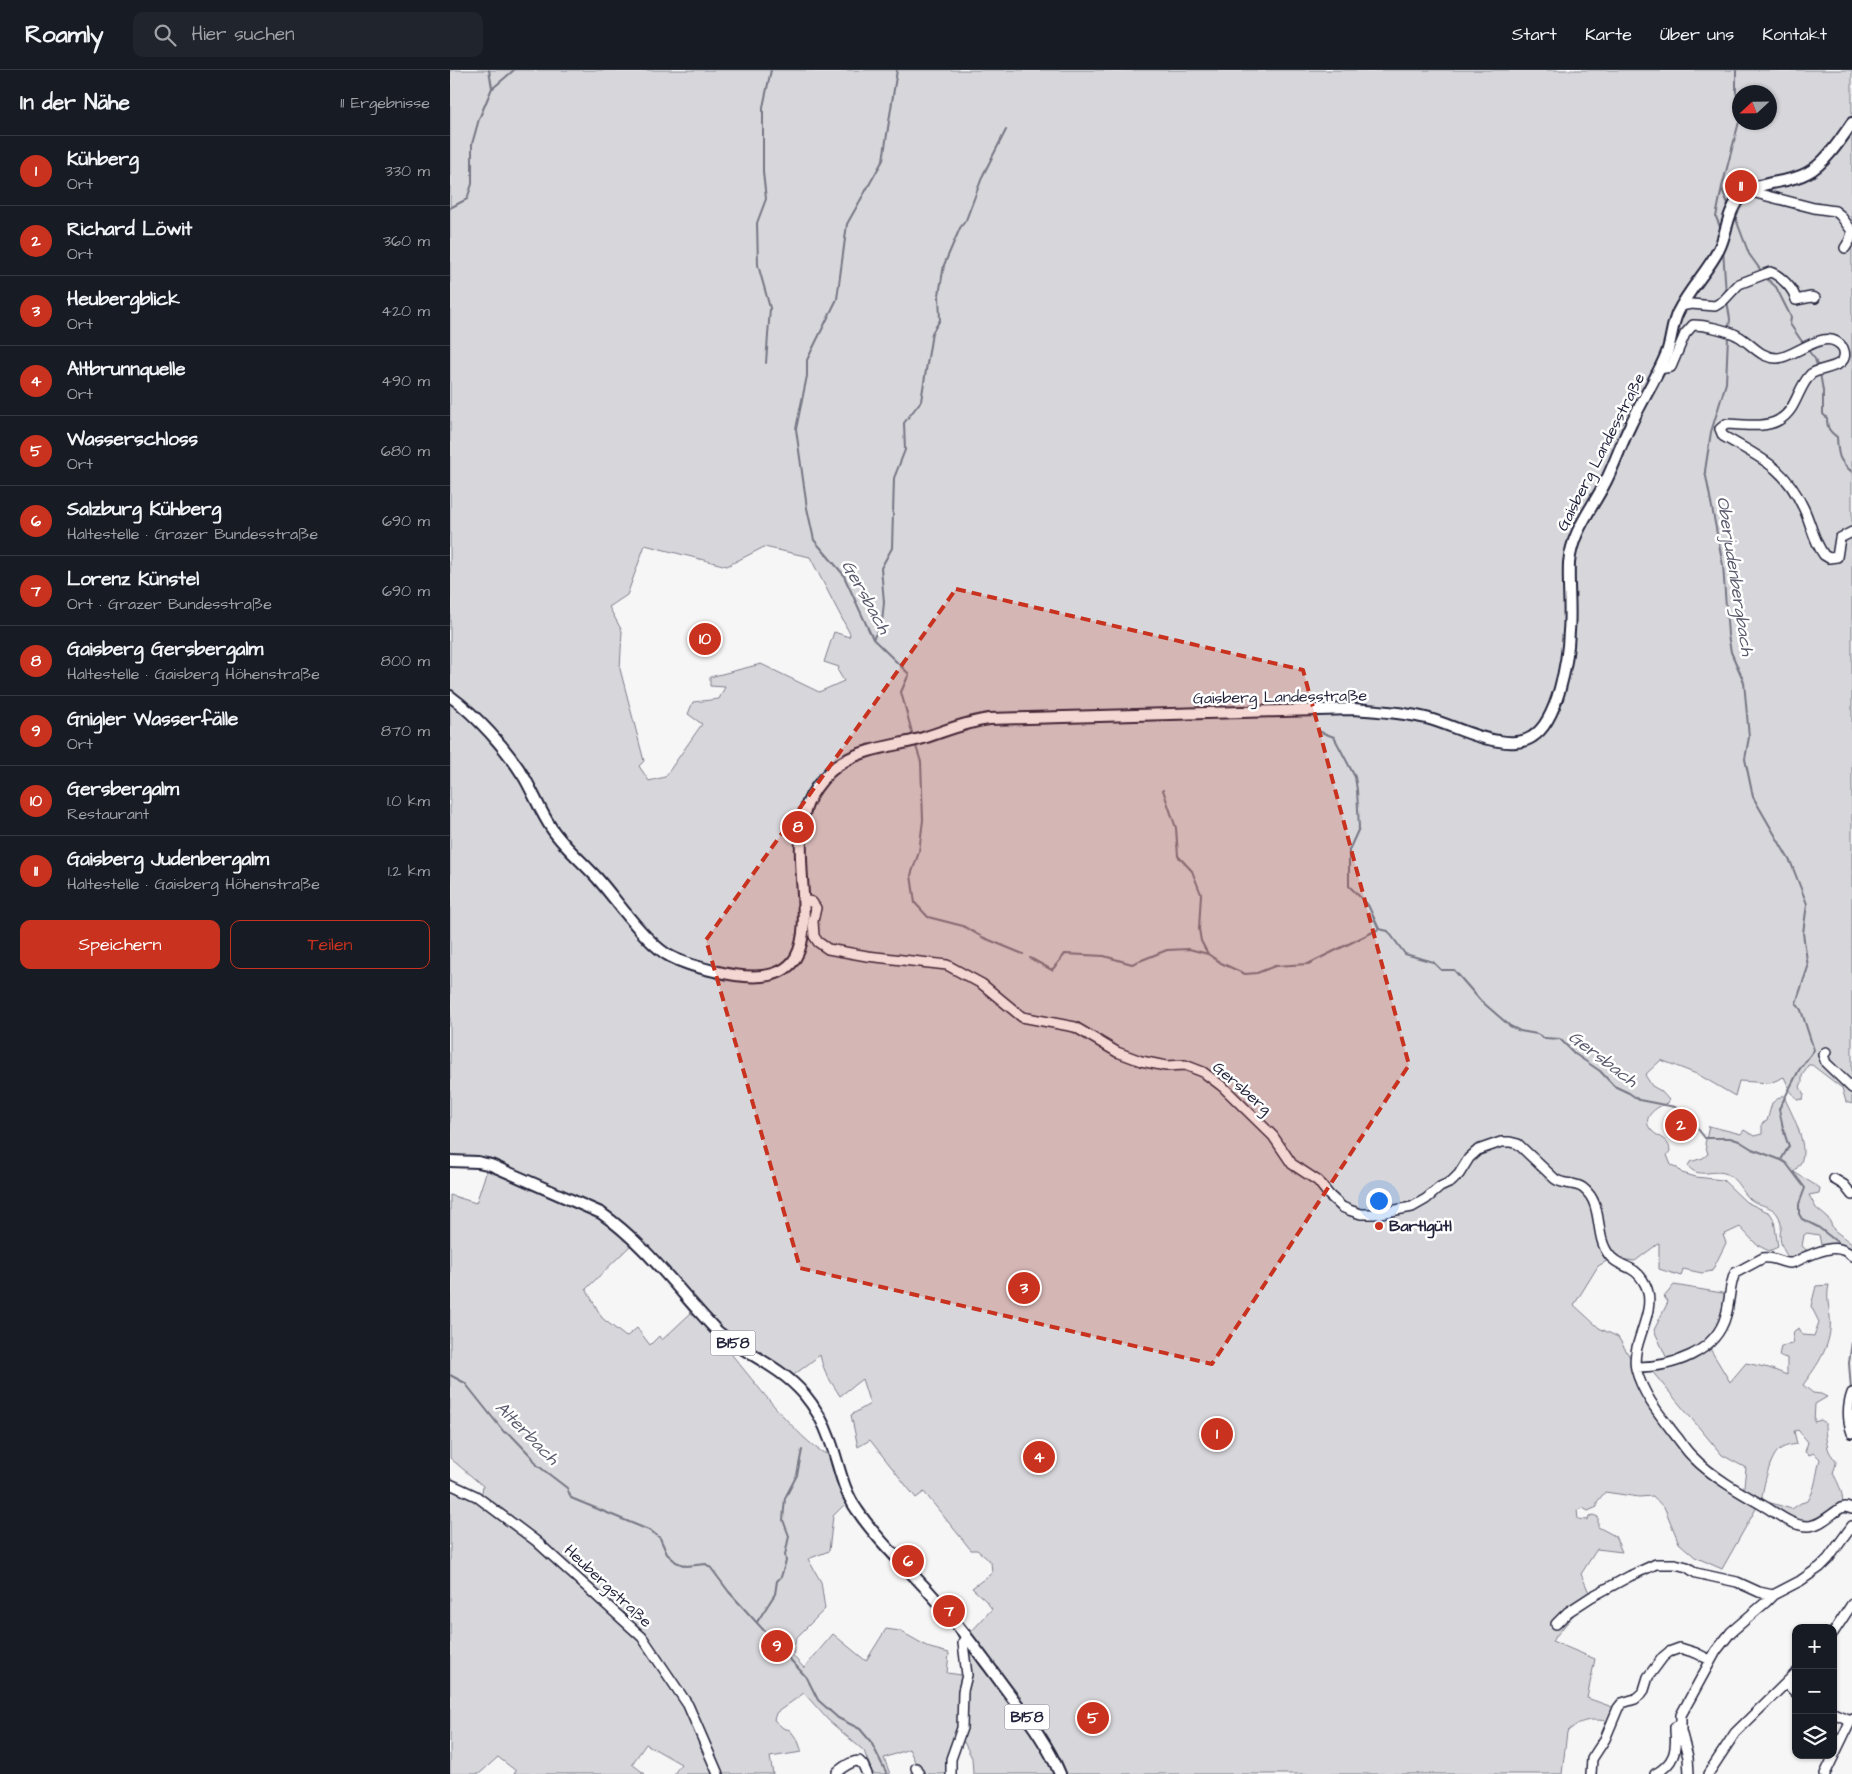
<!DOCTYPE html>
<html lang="de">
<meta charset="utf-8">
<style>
body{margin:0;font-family:"Architects Daughter",sans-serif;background:#20242c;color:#f1f3f6}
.controls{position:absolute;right:15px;bottom:15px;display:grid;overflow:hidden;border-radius:10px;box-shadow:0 1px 4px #0004}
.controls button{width:45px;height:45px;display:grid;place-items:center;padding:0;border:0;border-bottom:1px solid #363941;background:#171b24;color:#f1f3f6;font:25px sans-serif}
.compass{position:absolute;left:1282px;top:15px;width:45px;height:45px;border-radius:50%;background:#171b24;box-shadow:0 1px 4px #0004;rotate:248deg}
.you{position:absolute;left:928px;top:1130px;width:18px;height:18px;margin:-12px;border:4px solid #fff;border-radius:50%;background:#1a73e8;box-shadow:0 0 0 8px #1a73e833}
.badge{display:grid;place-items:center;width:32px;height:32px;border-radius:50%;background:#c8321e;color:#fff;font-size:16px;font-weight:700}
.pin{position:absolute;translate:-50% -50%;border:2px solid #fff;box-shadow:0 1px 5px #0006}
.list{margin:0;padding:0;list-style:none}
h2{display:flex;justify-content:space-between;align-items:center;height:65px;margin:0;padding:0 20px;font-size:21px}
h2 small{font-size:16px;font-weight:400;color:#9ea1a6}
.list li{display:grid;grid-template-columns:32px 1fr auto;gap:15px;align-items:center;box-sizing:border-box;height:70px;padding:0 20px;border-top:1px solid #363941}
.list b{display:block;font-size:19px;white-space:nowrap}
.list p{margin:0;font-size:16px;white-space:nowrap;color:#9ea1a6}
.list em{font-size:16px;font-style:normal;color:#9ea1a6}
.actions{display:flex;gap:10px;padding:15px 20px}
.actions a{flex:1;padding:11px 0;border:1px solid #c8321e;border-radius:10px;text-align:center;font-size:18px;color:#c8321e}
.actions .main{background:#c8321e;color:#fff}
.icon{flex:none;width:28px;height:28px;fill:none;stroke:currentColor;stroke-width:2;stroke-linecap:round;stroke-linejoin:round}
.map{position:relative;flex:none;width:1402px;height:1704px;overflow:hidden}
header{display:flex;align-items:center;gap:30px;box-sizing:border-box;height:70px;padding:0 25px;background:#171b24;border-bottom:1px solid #363941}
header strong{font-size:24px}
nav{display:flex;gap:28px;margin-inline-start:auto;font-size:18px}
.search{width:350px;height:45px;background:#20242c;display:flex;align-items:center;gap:12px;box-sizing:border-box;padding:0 18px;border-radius:10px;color:#9ea1a6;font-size:19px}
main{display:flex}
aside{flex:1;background:#171b24}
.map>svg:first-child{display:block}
.green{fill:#d7d7db;stroke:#7c7c8b;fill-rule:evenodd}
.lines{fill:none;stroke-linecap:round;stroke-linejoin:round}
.stream{stroke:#767685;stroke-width:2}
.minor-casing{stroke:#22223b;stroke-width:12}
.major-casing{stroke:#22223b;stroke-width:14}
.minor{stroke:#fff;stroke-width:9}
.major{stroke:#fff;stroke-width:10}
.marked{fill:#c8321e;fill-opacity:0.2;stroke:#c8321e;stroke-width:4;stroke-dasharray:10 6;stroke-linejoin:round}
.poi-dot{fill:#c8321e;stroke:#fff;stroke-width:2}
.labels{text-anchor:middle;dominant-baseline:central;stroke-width:5;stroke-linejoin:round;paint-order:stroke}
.shield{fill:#fff;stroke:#646476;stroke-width:1}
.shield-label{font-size:15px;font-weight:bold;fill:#22223b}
.street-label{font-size:16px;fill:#22223b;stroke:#fff}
.poi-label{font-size:16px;font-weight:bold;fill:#22223b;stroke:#fff;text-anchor:start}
.water-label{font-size:18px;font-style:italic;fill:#5a5a6d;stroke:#fff}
</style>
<header>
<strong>Roamly</strong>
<div class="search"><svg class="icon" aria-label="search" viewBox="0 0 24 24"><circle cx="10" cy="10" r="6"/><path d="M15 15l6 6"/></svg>Hier suchen</div>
<nav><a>Start</a><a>Karte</a><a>Über uns</a><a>Kontakt</a></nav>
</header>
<main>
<aside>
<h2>In der Nähe<small>11 Ergebnisse</small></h2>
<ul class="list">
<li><span class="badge">1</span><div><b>Kühberg</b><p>Ort</p></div><em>330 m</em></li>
<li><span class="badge">2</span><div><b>Richard Löwit</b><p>Ort</p></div><em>360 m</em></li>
<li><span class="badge">3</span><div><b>Heubergblick</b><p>Ort</p></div><em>420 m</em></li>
<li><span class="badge">4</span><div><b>Altbrunnquelle</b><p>Ort</p></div><em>490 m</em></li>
<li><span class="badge">5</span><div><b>Wasserschloss</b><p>Ort</p></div><em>680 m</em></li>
<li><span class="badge">6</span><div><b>Salzburg Kühberg</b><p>Haltestelle · Grazer Bundesstraße</p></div><em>690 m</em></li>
<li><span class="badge">7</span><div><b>Lorenz Künstel</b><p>Ort · Grazer Bundesstraße</p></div><em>690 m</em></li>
<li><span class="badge">8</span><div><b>Gaisberg Gersbergalm</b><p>Haltestelle · Gaisberg Höhenstraße</p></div><em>800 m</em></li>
<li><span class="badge">9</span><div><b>Gnigler Wasserfälle</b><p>Ort</p></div><em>870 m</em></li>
<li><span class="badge">10</span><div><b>Gersbergalm</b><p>Restaurant</p></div><em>1.0 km</em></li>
<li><span class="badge">11</span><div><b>Gaisberg Judenbergalm</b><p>Haltestelle · Gaisberg Höhenstraße</p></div><em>1.2 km</em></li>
</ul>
<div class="actions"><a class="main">Speichern</a><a>Teilen</a></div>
</aside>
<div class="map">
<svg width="1402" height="1704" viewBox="0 0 1402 1704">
<rect width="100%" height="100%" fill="#f6f6f7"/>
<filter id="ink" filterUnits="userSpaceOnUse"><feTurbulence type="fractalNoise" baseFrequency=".02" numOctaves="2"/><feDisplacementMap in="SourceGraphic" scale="10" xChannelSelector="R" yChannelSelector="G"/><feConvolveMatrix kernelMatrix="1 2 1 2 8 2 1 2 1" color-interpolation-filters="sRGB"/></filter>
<g filter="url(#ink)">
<path class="green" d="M0 0H1402V1014L1398 1016 1402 1022V1034L1396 1032 1392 1018 1362 995H1358L1352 1006V1012L1350 1017 1354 1025 1353 1029 1347 1030 1340 1020 1334 1007 1320 1013 1289 1011 1285 1026 1249 1005 1211 990 1195 1005 1202 1016 1211 1021 1219 1030 1218 1033C1207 1036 1189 1048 1202 1061 1209 1068 1220 1070 1220 1081L1217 1085 1221 1095 1226 1097 1232 1103 1246 1107 1273 1110 1296 1132 1320 1143 1324 1150 1328 1177 1319 1181 1307 1175 1290 1157 1273 1165 1276 1173 1262 1201 1252 1203 1233 1199 1231 1206 1209 1199V1173L1185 1191 1162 1188 1148 1196 1124 1235 1149 1258 1168 1267 1238 1385 1293 1425 1296 1398 1272 1385 1200 1299 1218 1291 1204 1260 1218 1232 1214 1227 1224 1215 1278 1224 1277 1235 1259 1277 1280 1312 1296 1293 1319 1298 1337 1305V1288L1329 1286 1331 1276 1342 1274 1344 1261 1349 1258 1353 1265 1364 1266 1369 1252 1361 1236 1366 1216 1379 1215C1376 1228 1379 1235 1380 1247 1383 1274 1368 1294 1353 1315L1363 1323 1371 1324 1377 1327 1365 1334 1364 1352 1371 1350 1375 1353C1375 1361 1376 1374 1379 1381 1385 1393 1389 1386 1383 1403 1388 1413 1398 1430 1389 1442 1385 1448 1372 1453 1365 1457L1307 1437 1272 1499 1245 1487 1229 1473 1215 1439 1203 1426 1189 1427 1155 1422 1147 1432V1437L1138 1441 1133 1438 1127 1440 1128 1449 1138 1450 1139 1447 1143 1445 1148 1447V1457L1165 1466 1172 1482 1147 1479 1131 1504 1140 1525 1102 1571 1145 1589 1137 1628 1165 1638 1159 1651C1140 1649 1131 1649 1117 1662L1112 1704H614L520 1566 521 1562 542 1539 536 1531 522 1518 542 1503 541 1492 527 1480H521L474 1422 466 1428 420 1370 408 1377 401 1345 420 1334 412 1309 390 1326C381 1311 374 1304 370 1285L336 1311 310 1293 284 1280 282 1285C298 1304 359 1384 381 1385L396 1433 383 1446 379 1481 358 1489 371 1512 375 1539 346 1568 343 1586 354 1598 383 1564 416 1591 436 1559 450 1561 480 1578 499 1583 497 1603 519 1606 515 1572 530 1596 541 1609 549 1615 581 1660 606 1704H523L522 1688 514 1672 500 1683 499 1704H471L459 1679 434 1688 440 1704H423L414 1681 378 1650 354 1623 326 1643 324 1650 333 1658 340 1660 348 1671 352 1682 320 1687 323 1704H224L231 1694 196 1674 182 1694 195 1704H64L66 1701 48 1687 29 1704H0V1411L31 1427 33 1416 0 1388V1125L26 1133 41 1088 0 1085ZM1290 22H1320V52H1290ZM195 475 277 496 314 477 360 487 400 564 399 567 384 562 374 592 389 597 388 601 394 611 369 622 311 594 260 607V616L275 617 269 629 243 632 238 644 252 654 215 707 199 711 189 696 194 691 170 599 172 561 159 537 177 525ZM183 1173 241 1243 212 1270 209 1266 200 1275 187 1258 176 1267 152 1248 136 1219ZM1348 1360 1358 1372 1355 1382 1359 1385 1364 1383 1370 1389C1366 1404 1366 1418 1358 1431L1351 1433 1342 1439 1321 1433H1314L1312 1428C1313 1417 1320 1387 1329 1380 1334 1376 1341 1375 1347 1374L1344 1361Z
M1333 1025C1341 1042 1359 1074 1351 1092 1349 1096 1346 1099 1344 1102L1370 1118 1369 1123 1359 1125 1366 1138 1378 1148 1384 1160 1402 1174V1182L1372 1179 1369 1165 1357 1163 1354 1165 1352 1176 1360 1183 1340 1190C1335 1183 1330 1175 1330 1165 1330 1162 1332 1157 1331 1154 1328 1134 1311 1138 1300 1129 1292 1122 1287 1109 1277 1104 1263 1098 1249 1110 1238 1096L1240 1092 1253 1088 1258 1084 1255 1074 1259 1056 1291 1064 1294 1060 1304 1066 1312 1064V1053L1317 1051 1322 1033Z"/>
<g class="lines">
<path class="stream" d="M447 0 433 90 397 154 387 229 357 290V306L346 359 357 438 364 470 393 504 423 569 459 604 451 622 463 666
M1286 0V22L1290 37
M43 18 64 0
M1272 119 1279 136
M0 138 17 129 22 114V74L29 49 42 18 39 0
M1284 144 1299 184 1312 202
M1271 159 1266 147 1272 117 1290 48
M1273 179 1276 224
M1316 208 1326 217 1341 247 1340 254 1353 273
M1277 231 1280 249 1279 259
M1278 266 1276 313 1261 362 1255 401 1273 495 1278 565 1281 582 1294 612 1299 667 1295 689 1303 727 1341 793 1357 834 1353 863 1358 897 1346 933 1351 940 1364 980 1349 1000 1329 1039C1332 1052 1333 1063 1339 1076L1331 1090
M1357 279 1365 289 1368 299
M316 293 320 238 308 195 307 153 316 129 313 102V37L321 0
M1370 303 1373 321V344L1377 348C1377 358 1379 361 1387 367 1388 385 1388 390 1402 402
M423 569 432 553 434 532 431 498 442 478 444 408 455 380 454 353 471 331 482 263 490 250 489 225 494 195 510 158 516 150 533 105 556 60
M868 661 884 667 905 707 907 720 909 758 899 780V816L918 835 929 859
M465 673 471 692 473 750 469 782 461 805 465 833 478 847 513 856 532 867 573 884
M713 720 726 758 728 786 742 801 751 824 749 859 751 871 758 884
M580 888 602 900 615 884 654 886 682 894 717 880 739 879 758 884 771 893 795 904 807 903 825 896 858 894 929 859 938 861 955 884 983 892 991 900H1004L1030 930 1060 956 1070 961 1087 964 1094 968 1110 969 1125 984 1150 1001 1164 1016 1179 1023 1189 1030 1225 1037 1241 1050 1255 1068H1280L1289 1071 1302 1079 1331 1090 1336 1093 1355 1118 1349 1134V1144L1352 1149 1368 1157 1391 1175
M0 1305 15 1313 54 1362 61 1365 82 1387 87 1395 117 1418 121 1428 201 1461 210 1468 217 1484 226 1492 236 1496 256 1494 261 1498 279 1522 357 1608 368 1630 388 1648 410 1659 421 1672 437 1704
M1401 1319 1399 1293 1402 1272
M307 1552 325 1524 327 1511 331 1507 336 1491 335 1485 339 1466 333 1450 335 1428 347 1405 352 1380"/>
<defs>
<path id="minor" d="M1298 121 1364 138 1385 141 1390 145 1402 161 1400 170 1395 178
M1231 236 1241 234 1265 236 1273 231 1289 214 1320 202C1330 205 1344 219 1346 230L1361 227 1365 228
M1209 299 1221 297 1235 264 1243 255C1254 255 1278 260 1288 266 1301 273 1310 288 1327 288 1345 288 1377 254 1393 278 1402 299 1369 297 1361 304 1347 318 1347 340 1329 350 1314 359 1292 354 1276 354L1270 359 1273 366C1311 388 1335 397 1354 439 1361 454 1364 472 1374 485L1379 488 1387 487 1390 468 1402 462
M353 830 362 832 366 838 363 851 364 866 368 872 378 879 417 886 497 895 532 914 572 947 625 957 667 982 691 991 716 996 735 995 753 1002 773 1017 823 1066 842 1094 868 1111 879 1125 892 1137 899 1140 911 1144H925L962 1137 976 1129 990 1117 1001 1112 1009 1104 1019 1088 1028 1080 1051 1072H1060L1068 1074 1105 1109C1113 1115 1125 1112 1133 1118 1155 1135 1143 1166 1160 1186 1171 1199 1184 1193 1195 1214 1209 1241 1180 1272 1186 1299 1193 1325 1210 1345 1226 1366 1232 1373 1236 1381 1243 1387 1261 1406 1291 1423 1314 1436 1328 1444 1342 1456 1358 1456 1370 1456 1381 1444 1391 1438L1396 1437 1402 1439
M1376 982 1373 985 1376 993 1402 1018
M1384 1109 1394 1115 1402 1125
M1186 1297C1222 1297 1266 1283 1276 1245 1280 1232 1279 1216 1285 1203L1313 1188C1323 1186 1331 1193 1340 1193 1345 1193 1350 1189 1355 1187 1370 1181 1388 1172 1402 1186
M1402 1323C1397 1337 1397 1349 1402 1363
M0 1414 26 1426 86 1471 192 1567 238 1635 268 1704
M1106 1554 1118 1542 1141 1527 1180 1506 1206 1494H1225L1237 1497 1246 1503 1287 1512 1309 1522 1323 1525
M1383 1563 1402 1534
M1336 1613 1346 1623
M1383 1643 1402 1651
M466 1698 469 1704
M387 1704V1702C393 1697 401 1691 409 1691L413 1695 417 1704
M501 1704V1689L512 1658 513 1621 517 1605 513 1573 516 1565
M1141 1704 1142 1689 1155 1669 1168 1638 1172 1633 1185 1629 1191 1624 1194 1620 1198 1607 1213 1587 1219 1582 1230 1578 1246 1583 1260 1590
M1205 1704C1224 1694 1227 1681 1225 1661V1657L1229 1655
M1239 1704 1238 1687 1231 1661V1645L1266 1581 1281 1562 1316 1532 1323 1525 1350 1511 1370 1497 1378 1489 1402 1456
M1258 1704 1285 1663 1346 1603
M1375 1704 1402 1648"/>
<path id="major" d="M0 626C27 646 56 678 74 707 84 724 91 743 102 759 115 778 133 792 148 809 168 832 192 868 216 884 231 893 248 897 264 901 393 932 342 826 352 753 354 741 359 728 366 718 373 708 382 698 393 692 416 678 445 676 470 669 493 662 515 652 539 649L904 639C928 641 952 642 976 648 1000 654 1023 668 1049 671 1059 673 1073 673 1082 667 1108 651 1118 590 1119 561 1121 539 1118 516 1119 493 1122 461 1142 439 1156 411 1165 393 1171 374 1180 356 1191 332 1206 309 1216 285 1222 271 1221 256 1228 242 1239 219 1258 201 1269 179 1277 163 1277 143 1288 130 1307 108 1334 116 1357 103 1374 95 1391 69 1402 53
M0 1091 28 1092 41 1095 151 1143C197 1175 230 1223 268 1262 296 1284 330 1296 354 1324 365 1337 374 1353 380 1370 389 1394 392 1419 407 1440 424 1465 446 1487 467 1509 499 1542 527 1580 555 1618 575 1645 597 1672 610 1704"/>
</defs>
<use href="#minor" class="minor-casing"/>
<use href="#major" class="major-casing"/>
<use href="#minor" class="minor"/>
<use href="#major" class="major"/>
</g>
</g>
<path class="marked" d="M506 519 853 600 959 995 762 1294 350 1198 256 870Z"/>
<circle class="poi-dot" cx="929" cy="1156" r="5"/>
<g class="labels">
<g class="shield">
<rect x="260.5" y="1260.5" width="45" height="25" rx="4"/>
<rect x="554.5" y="1634.5" width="45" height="25" rx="4"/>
</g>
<g class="shield-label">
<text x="283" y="1273">B158</text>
<text x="577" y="1647">B158</text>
</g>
<g class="street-label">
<text transform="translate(1151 382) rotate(-63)">Gaisberg Landesstraße</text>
<text transform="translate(830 627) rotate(-1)">Gaisberg Landesstraße</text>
<text transform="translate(792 1018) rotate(41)">Gersberg</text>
<text transform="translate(158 1516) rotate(43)">Heubergstraße</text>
</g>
<g class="poi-label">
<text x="939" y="1156">Bartlgütl</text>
</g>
<g class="water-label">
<text transform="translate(1285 506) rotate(81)">Oberjudenbergbach</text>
<text transform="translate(416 527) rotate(61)">Gersbach</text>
<text transform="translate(1153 989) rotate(37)">Gersbach</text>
<text transform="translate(77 1363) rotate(45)">Alterbach</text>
</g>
</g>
</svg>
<div class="controls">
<button>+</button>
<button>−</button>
<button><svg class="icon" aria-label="layers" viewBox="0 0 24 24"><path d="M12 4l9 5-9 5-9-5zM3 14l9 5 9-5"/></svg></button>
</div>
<svg class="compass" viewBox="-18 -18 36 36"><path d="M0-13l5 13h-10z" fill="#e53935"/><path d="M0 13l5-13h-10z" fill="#9ea1a6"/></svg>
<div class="you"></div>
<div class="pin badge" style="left:767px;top:1364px">1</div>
<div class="pin badge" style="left:1231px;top:1055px">2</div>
<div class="pin badge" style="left:574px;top:1218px">3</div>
<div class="pin badge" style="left:589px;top:1387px">4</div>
<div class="pin badge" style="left:643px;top:1648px">5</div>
<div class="pin badge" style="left:458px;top:1491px">6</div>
<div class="pin badge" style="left:499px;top:1541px">7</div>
<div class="pin badge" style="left:348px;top:757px">8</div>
<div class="pin badge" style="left:327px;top:1576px">9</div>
<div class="pin badge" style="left:255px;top:569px">10</div>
<div class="pin badge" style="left:1291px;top:116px">11</div>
</div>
</main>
